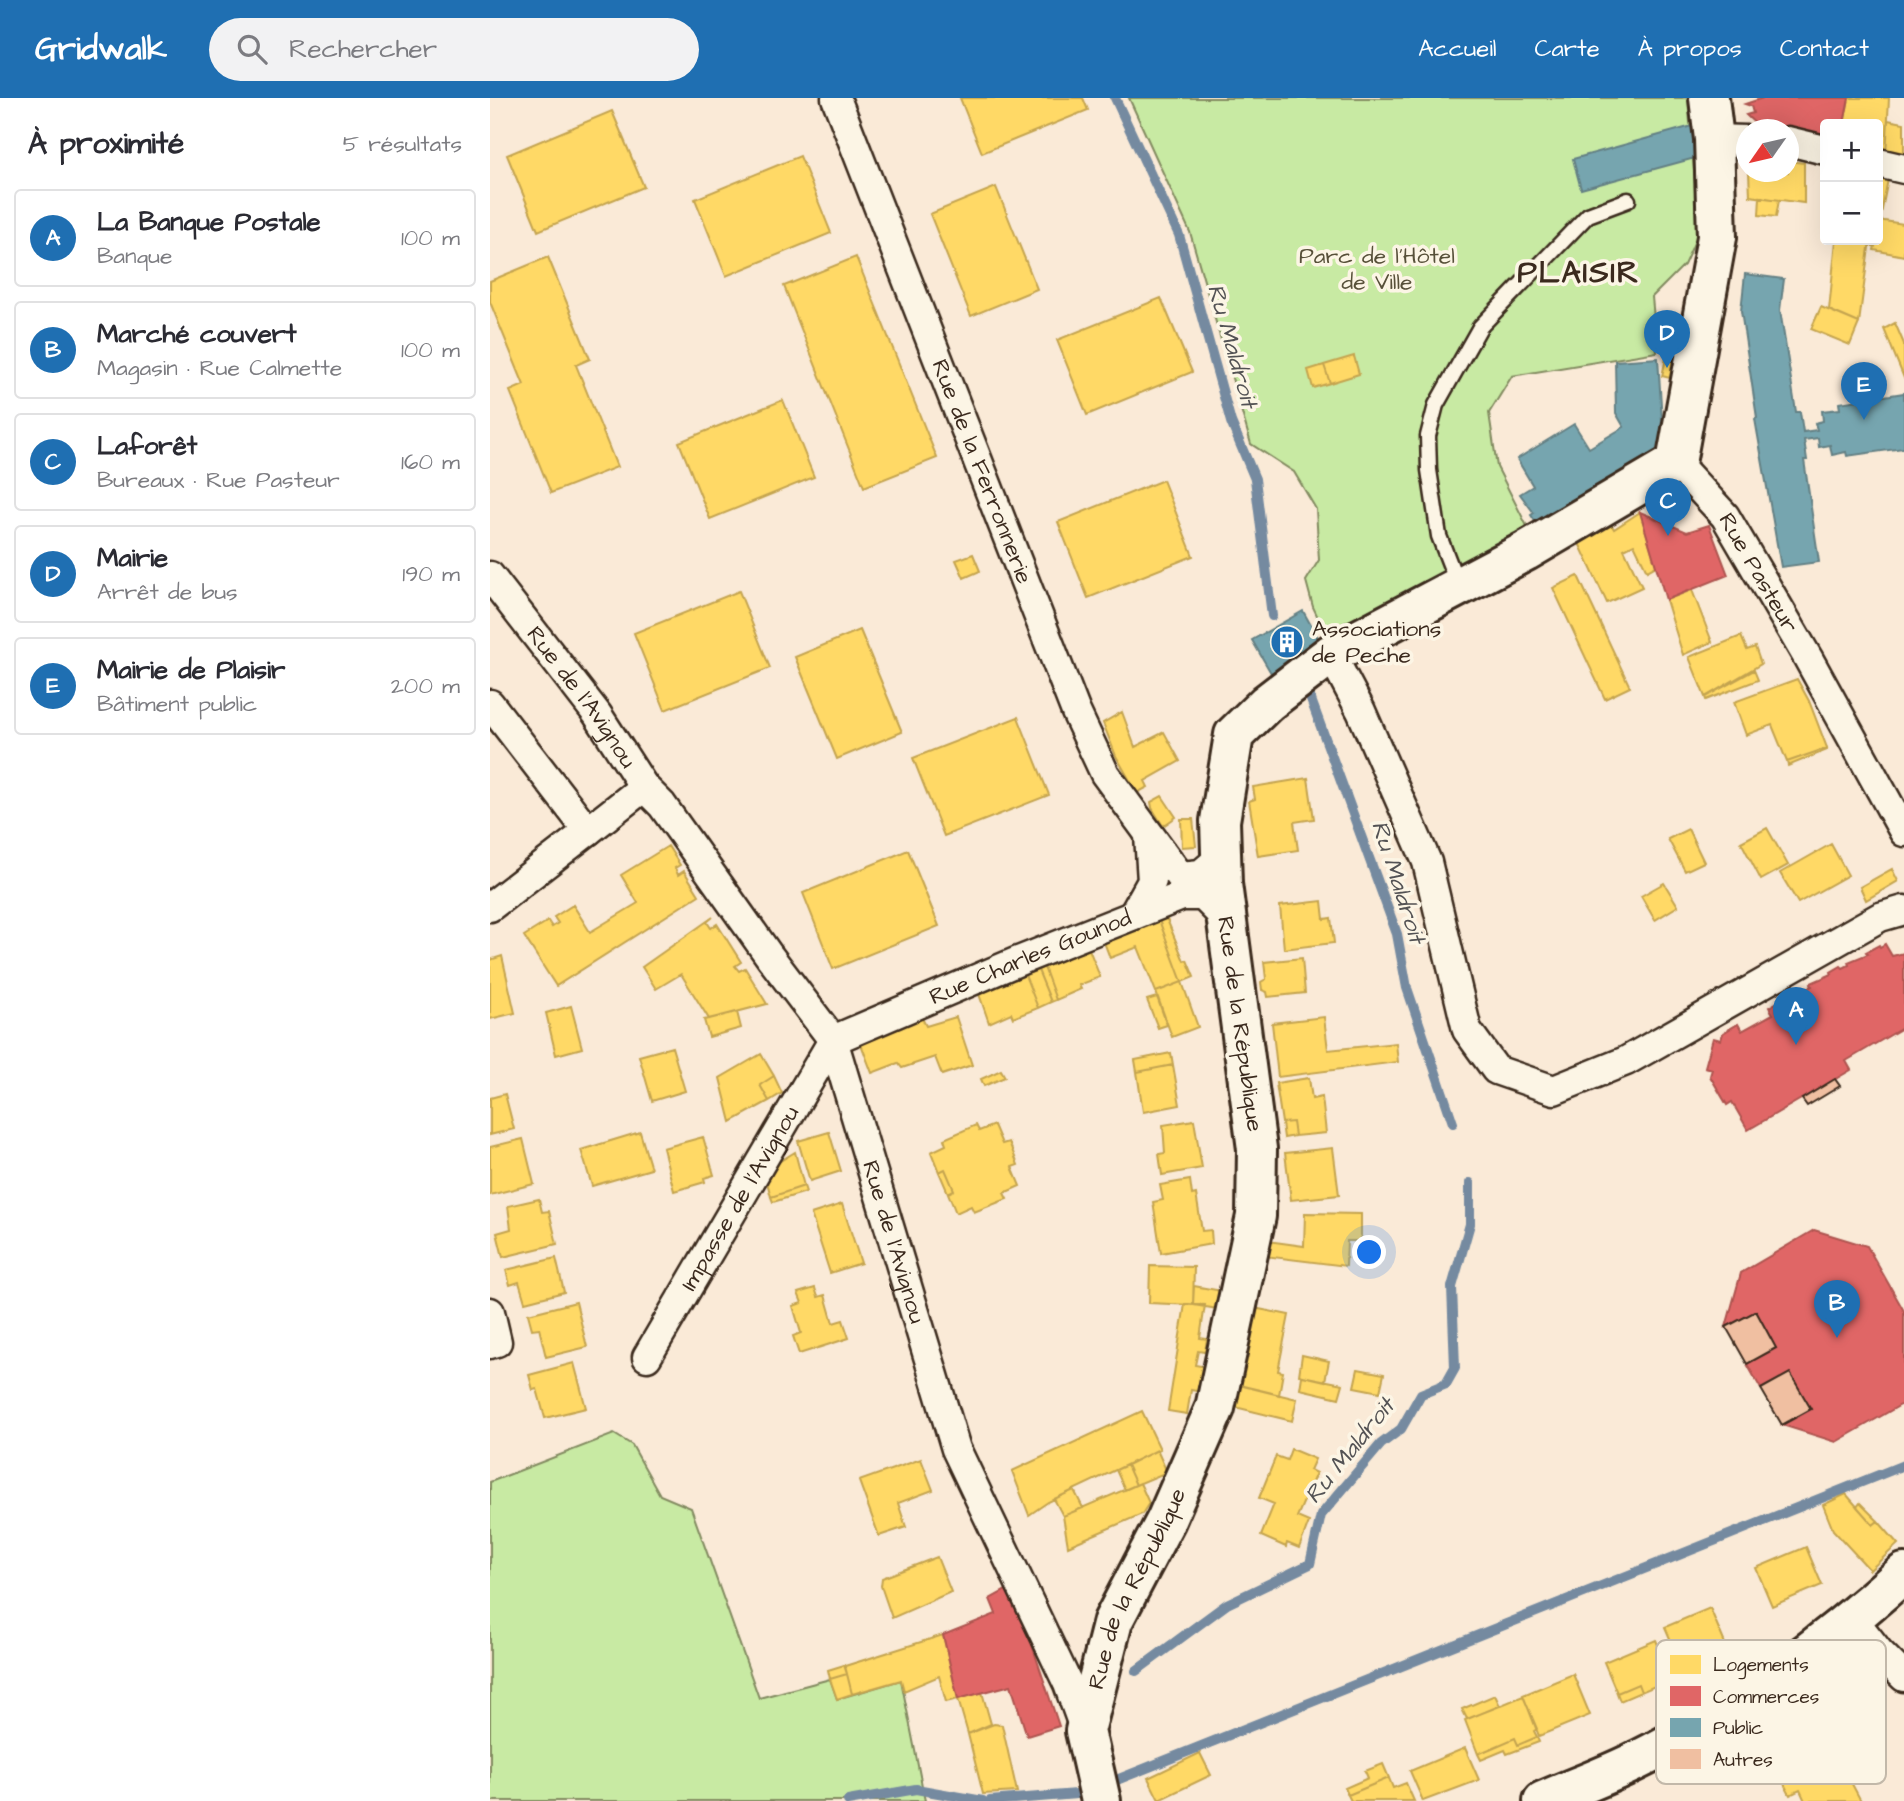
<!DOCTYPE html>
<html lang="fr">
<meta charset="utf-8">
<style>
body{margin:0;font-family:"Architects Daughter",sans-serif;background:#f2f2f3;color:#2b2b33}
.controls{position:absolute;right:21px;top:21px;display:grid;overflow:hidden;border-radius:7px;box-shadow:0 7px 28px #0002}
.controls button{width:63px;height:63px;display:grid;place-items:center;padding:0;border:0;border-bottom:2px solid #e1e1e2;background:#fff;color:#2b2b33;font:35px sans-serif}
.compass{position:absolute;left:1246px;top:21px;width:63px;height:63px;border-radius:50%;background:#fff;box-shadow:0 7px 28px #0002;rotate:236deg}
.you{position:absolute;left:880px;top:1155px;width:24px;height:24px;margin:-18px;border:5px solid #fff;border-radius:50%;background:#1a73e8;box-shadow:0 0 0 10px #1a73e833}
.badge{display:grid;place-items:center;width:46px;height:46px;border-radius:50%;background:#1f6fb2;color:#fff;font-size:23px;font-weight:700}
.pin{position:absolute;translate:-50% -58px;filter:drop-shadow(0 2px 4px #0008)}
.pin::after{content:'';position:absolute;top:37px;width:24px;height:21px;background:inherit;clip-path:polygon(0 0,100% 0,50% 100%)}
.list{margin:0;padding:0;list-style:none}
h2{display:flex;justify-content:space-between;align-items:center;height:91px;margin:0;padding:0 28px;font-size:30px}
h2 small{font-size:23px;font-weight:400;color:#7c7c81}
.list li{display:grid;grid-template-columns:46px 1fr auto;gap:21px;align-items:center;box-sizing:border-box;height:98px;margin:0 14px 14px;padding:0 14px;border:2px solid #e1e1e2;border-radius:7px}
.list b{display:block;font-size:26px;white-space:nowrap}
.list p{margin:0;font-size:23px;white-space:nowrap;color:#7c7c81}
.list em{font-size:23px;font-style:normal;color:#7c7c81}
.icon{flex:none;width:38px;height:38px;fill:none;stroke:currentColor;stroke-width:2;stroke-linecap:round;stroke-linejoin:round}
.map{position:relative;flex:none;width:1414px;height:1703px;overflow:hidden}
header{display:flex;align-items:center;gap:42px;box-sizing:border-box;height:98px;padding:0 35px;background:#1f6fb2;color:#fff}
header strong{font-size:33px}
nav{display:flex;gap:38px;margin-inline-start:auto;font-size:24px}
.search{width:490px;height:63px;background:#f2f2f3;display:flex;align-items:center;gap:18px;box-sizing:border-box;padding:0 24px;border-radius:38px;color:#7c7c81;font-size:26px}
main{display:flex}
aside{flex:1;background:#fff}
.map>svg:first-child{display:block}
.green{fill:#c8eaa3;stroke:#828a60;stroke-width:2}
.homes{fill:#ffd966;stroke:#c4a450;stroke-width:2}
.shops{fill:#e06666;stroke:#ae5450;stroke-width:2}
.public{fill:#76a5af;stroke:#648084;stroke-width:2}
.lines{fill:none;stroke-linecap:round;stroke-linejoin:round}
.stream{stroke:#748aa0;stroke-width:10}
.building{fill:#f0bfa1;stroke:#3b2a1e;stroke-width:2}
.lane-casing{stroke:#3b2a1e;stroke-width:19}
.street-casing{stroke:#3b2a1e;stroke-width:33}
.secondary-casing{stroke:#3b2a1e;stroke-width:44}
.lane{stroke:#fcf5e5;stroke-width:14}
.street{stroke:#fcf5e5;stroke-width:28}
.secondary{stroke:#fcf5e5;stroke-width:38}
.labels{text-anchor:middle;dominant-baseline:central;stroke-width:7;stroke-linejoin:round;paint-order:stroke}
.park-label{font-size:23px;fill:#575039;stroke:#fcf5e5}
.street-label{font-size:23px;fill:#3b2a1e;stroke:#fcf5e5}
.poi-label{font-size:23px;fill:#3b2a1e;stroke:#fcf5e5;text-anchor:start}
.water-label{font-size:24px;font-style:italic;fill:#535254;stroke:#fcf5e5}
.district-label{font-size:30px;font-weight:bold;letter-spacing:2px;fill:#3b2a1e;stroke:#fcf5e5}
.key{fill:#fcf5e5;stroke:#c2b8a9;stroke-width:2}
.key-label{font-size:19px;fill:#3b2a1e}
</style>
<header>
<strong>Gridwalk</strong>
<div class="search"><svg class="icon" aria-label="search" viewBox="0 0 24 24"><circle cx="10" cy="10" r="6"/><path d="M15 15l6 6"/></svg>Rechercher</div>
<nav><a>Accueil</a><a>Carte</a><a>À propos</a><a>Contact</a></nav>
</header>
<main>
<aside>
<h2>À proximité<small>5 résultats</small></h2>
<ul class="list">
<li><span class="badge">A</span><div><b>La Banque Postale</b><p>Banque</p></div><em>100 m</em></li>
<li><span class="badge">B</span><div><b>Marché couvert</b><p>Magasin · Rue Calmette</p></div><em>100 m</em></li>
<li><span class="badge">C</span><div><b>Laforêt</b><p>Bureaux · Rue Pasteur</p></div><em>160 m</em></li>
<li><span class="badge">D</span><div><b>Mairie</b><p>Arrêt de bus</p></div><em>190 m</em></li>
<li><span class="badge">E</span><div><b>Mairie de Plaisir</b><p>Bâtiment public</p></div><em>200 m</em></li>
</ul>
</aside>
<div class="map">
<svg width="1414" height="1703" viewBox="0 0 1414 1703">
<rect width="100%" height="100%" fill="#faead7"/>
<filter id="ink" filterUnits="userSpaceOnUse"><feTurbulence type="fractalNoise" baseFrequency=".0143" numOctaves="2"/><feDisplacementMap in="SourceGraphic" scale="14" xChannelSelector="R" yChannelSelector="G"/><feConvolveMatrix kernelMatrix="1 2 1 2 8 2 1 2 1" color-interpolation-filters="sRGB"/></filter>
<g filter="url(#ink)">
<path class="green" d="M639 0H1198L1209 134 1194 167 1162 199 1167 254 1022 278 999 315 1007 369 1040 434 840 545 823 509 816 483 829 462 826 411 804 374 761 346 700 134Z
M124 1336 142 1347 170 1397 201 1410 269 1600 340 1581 347 1601 411 1582 435 1703H0V1384Z"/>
<path class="homes" d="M470 0H593L598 12 492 55Z
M1359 0H1399L1396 57 1388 54V26H1354Z
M122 13 154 89 48 133 17 57Z
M1398 22 1414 25V61L1396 57Z
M310 58 341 135 236 178 205 101Z
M1298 63 1314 65V105L1260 98 1259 74H1298Z
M1388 79 1398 81 1390 122H1388Z
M506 89 547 191 481 218 440 116Z
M1270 99 1289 102 1286 119 1269 117Z
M1388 122 1414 126V158L1384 152 1385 148 1379 147 1380 142H1388Z
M1346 142H1380L1369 225 1339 212Z
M58 159 100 261 86 267 127 369 61 395 20 293 34 287 0 204V183Z
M366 159 447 360 374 389 294 188Z
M671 200 702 274 597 317 567 242Z
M1331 209 1369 225 1360 247 1321 231Z
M1405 225 1414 246V280L1394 231Z
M864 258 869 276 840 285 834 267Z
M1176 260 1183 261 1180 280 1172 278Z
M834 267 840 285 823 290 818 272Z
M293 302 324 379 220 421 189 344Z
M673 382 703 458 598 500 568 424Z
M1150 414 1166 468 1157 473 1144 446 1134 451 1152 489 1117 505 1088 443 1121 426 1124 431Z
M483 456 490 473 474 480 466 462Z
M1088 478 1140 589 1115 601 1063 490Z
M1202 492 1222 544 1193 557 1176 502Z
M249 493 280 570 175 612 144 535Z
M370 532 412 634 347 661 305 559Z
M1251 538 1257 552 1265 549 1271 566 1215 599 1199 559Z
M1264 572 1268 582 1216 602 1215 599Z
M1307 581 1319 603 1337 650 1297 664 1282 627 1256 637 1244 604Z
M632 614 645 649 674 634 690 663 655 683 658 689 647 695 626 658 613 625Z
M528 619 559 697 454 738 423 660Z
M1337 650V652L1298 668 1297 664Z
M818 680 824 721 804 724 808 752 768 758 759 703 765 701 763 689Z
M672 698 686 719 673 728 662 710 661 704Z
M691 721H703L706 748 692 749Z
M1277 730 1298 767 1271 782 1251 744Z
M1198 731 1214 764 1195 773 1178 741Z
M1341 746 1358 777 1308 805 1290 775Z
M178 748 190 767 185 770 188 777 194 773 209 797 66 888 34 838 58 823 62 829 68 825 64 819 83 807 100 834 148 805 131 777Z
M418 752 449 828 343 871 313 795Z
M1402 771 1408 783 1376 802 1370 789Z
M1174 785 1188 808 1165 822 1151 798Z
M832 803 834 821 841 820 844 845 794 851 790 808Z
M223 819 217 824 221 830 227 826 251 864 245 868 249 873 255 870 277 906 219 921 191 876 166 891 152 869Z
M676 819 694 863 697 862 704 879 692 884 669 822Z
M669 822 692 884 666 894 648 849 620 860 614 844Z
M599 851 610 879 589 887 591 891 566 902 554 869Z
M12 858 25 915 0 921V862Z
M812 860 815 895 778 899 777 894 772 892 771 884 776 881 774 864Z
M554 869 566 902 561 904 548 872Z
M548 872 561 904 548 910 535 877Z
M535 877 548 910 523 920 521 915 499 925 489 896Z
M692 884 708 929 682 939 666 894Z
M667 899 677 927 668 930 657 902Z
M81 908 92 950 66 957 56 915Z
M247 914 251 930 219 939 214 922Z
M466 919 482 967 452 977 445 959 412 970 408 965 382 975 371 946 432 920 436 928Z
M834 919 838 952 906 945 908 964 788 979 782 925Z
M182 949 195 993 162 1003 149 958Z
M681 955 683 967 647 974 645 962Z
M271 956 284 978 270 987 279 1003 241 1024 230 980Z
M683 967 690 1007 653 1014 647 974Z
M511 972 515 979 494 988 491 981Z
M284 978 292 995 279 1003 270 987Z
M819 980 822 1001 832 999 836 1035 805 1038 803 1024 792 1025 786 985Z
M15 996 24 1031 0 1037V1000Z
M704 1022 712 1070 672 1077 669 1056 675 1055 673 1027Z
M803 1024 805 1038 794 1040 792 1025Z
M486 1027 489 1033 504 1027 512 1046 519 1044 528 1067 522 1069 530 1088 514 1095 517 1101 484 1114 481 1108 466 1115 458 1095 464 1092 455 1071 449 1074 441 1054 456 1047 454 1041Z
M150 1034 161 1071 102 1088 91 1052Z
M339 1034 351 1073 320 1083 308 1043Z
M213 1039 224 1077 214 1080 215 1084 184 1093 173 1050Z
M33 1041 44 1086 0 1097V1049Z
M843 1050 849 1097 801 1102 795 1055Z
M305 1054 314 1088 281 1099 274 1073Z
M455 1071 464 1092 458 1095 449 1074Z
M700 1082 702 1097 706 1096 712 1133 721 1132 722 1146 671 1155 663 1104 673 1102 670 1087Z
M314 1088 316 1094 283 1104 281 1099Z
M49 1101 52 1114 59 1113 67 1146 13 1159 7 1135 21 1131 18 1108Z
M352 1106 371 1165 340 1175 321 1116Z
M815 1115 871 1116V1143H857L856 1168 774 1158 778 1143 814 1148Z
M66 1160 74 1194 35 1204 29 1184 20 1187 16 1172Z
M660 1168 704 1169 703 1207 659 1205Z
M704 1188 732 1193 728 1211 703 1207Z
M325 1190 328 1199 335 1197 343 1225 353 1222 359 1240 309 1256 303 1238 311 1235 303 1208 312 1205 308 1195Z
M86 1204 97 1249 56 1259 49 1230 42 1231 38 1216Z
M695 1206 715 1207 710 1240 717 1241 715 1254 708 1253 705 1267 717 1269 712 1294 701 1292 697 1316 678 1313Z
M764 1210 799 1217 788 1273 793 1274 789 1297 749 1287Z
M812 1257 839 1263 835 1283 809 1277Z
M84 1265 96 1310 55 1320 47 1291 43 1292 39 1277Z
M868 1271 894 1276 890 1294 864 1289Z
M812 1278 853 1286 849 1300 810 1291Z
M749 1287 807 1301 802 1323 745 1309Z
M652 1313 670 1351 558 1404 539 1417 522 1373Z
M801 1351 825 1361 820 1372 826 1375 807 1419 819 1424 809 1450 797 1445 796 1449 771 1438 784 1406 769 1400 786 1358 797 1362Z
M667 1352 677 1374 646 1387 637 1367Z
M431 1361 443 1392 408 1405 416 1429 389 1438 369 1383Z
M637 1367 646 1387 635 1392 626 1372Z
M650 1385 659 1405 652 1416 578 1448 573 1418Z
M584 1392 593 1410 573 1418 564 1401Z
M1356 1396 1383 1427 1388 1423 1408 1446 1380 1472 1343 1432 1333 1407Z
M1370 1405 1388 1423 1383 1427 1367 1409Z
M1316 1449 1332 1487 1282 1508 1266 1470Z
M447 1459 461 1494 402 1520 391 1488 392 1480Z
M1220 1510 1236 1548 1191 1566 1175 1529Z
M453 1537 468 1601 456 1604 449 1578 414 1593 411 1582 362 1596 355 1568Z
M1166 1542 1182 1581 1151 1594 1148 1586 1127 1595 1114 1564Z
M354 1567 357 1576 340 1581 338 1572Z
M357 1576 362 1596 347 1601 340 1581Z
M1083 1576 1100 1617 1049 1638 1033 1597Z
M1148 1586 1151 1594 1130 1603 1127 1595Z
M492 1594 501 1626 478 1636 468 1601Z
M1005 1597 1010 1608 977 1621 972 1611Z
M1033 1598 1047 1631 1044 1633 1047 1639 1028 1647 1025 1640 988 1656 975 1622Z
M1323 1612 1338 1642 1343 1639 1358 1667 1353 1669 1371 1703H1315L1310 1692 1300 1697 1285 1669 1295 1664 1279 1634Z
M504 1626 512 1627 527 1694 493 1696 478 1636Z
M1047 1639 1049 1644 1017 1656 1015 1652 991 1662 988 1656 1025 1640 1028 1647Z
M975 1650 989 1682 933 1703 920 1673Z
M710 1655 721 1677 669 1702 658 1680Z
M893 1666 899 1680 858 1697 855 1690 878 1680 875 1673Z
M899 1680 903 1690 916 1685 924 1703H861L858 1697Z"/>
<path class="shops" d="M1273 0H1359L1354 26H1335V39L1298 32 1271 31 1256 17 1263 15 1261 8 1255 6Z
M1150 414 1197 434 1219 427 1238 477 1176 502Z
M1395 846 1402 858 1414 855V929L1356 963 1361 972 1258 1032 1242 1004 1237 1007 1220 978 1222 971 1215 969 1223 940 1231 942 1233 935 1248 926 1252 933 1283 916 1279 909 1298 898 1302 905 1318 896 1315 891 1322 888 1321 885 1342 876 1341 874 1351 868 1353 870 1359 867 1358 864 1378 856 1376 854 1389 847 1390 849Z
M1324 1132 1377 1148 1414 1213V1305L1346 1344 1292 1327 1321 1311 1300 1275 1271 1291 1257 1266 1286 1250 1266 1213 1236 1229 1251 1175Z
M518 1491 537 1532 569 1628 537 1638 521 1587 468 1601 453 1537 506 1516 500 1501Z"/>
<path class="public" d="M1202 28 1205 60 1091 91 1083 61Z
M1255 176 1294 181 1290 212 1306 314H1310L1313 334 1327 332 1325 325 1333 323 1332 313 1350 311 1349 305 1414 295V350L1357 358 1356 354 1342 357 1340 347 1329 349 1328 340 1314 342 1317 362H1314L1329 464 1291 469 1265 321 1267 320 1251 213Z
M1168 260 1174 354 1050 431 1041 417 1044 415 1030 396 1043 388 1027 361 1084 326 1099 350 1134 329 1126 315 1125 263Z
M813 513 832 547 781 575 762 542Z"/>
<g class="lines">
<path class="stream" d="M625 0 689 137 741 324 765 381 782 518
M820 599 907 836 917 890 963 1025
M646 1573 737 1506 820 1466 831 1417 891 1346 911 1331 931 1296 956 1286 965 1270 962 1189 980 1126V1085
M624 1683 1414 1367
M358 1703 426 1691 493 1703
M500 1703 587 1696"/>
</g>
<path class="building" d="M1345 981 1350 988 1317 1008 1312 1001Z
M1266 1213 1286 1250 1257 1266 1236 1229Z
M1300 1275 1321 1311 1292 1327 1271 1291Z"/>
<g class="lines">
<defs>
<path id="lane" d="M968 487 949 438 939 372 938 338 946 307 990 229 1098 117 1138 102"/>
<g id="street">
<path id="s1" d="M346 0 586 614 615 676 690 778 711 776 731 759"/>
<path d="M1224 41 1256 42"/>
<path d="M1298 43 1335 52"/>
<path d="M1388 65 1414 71"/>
<path id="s2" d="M1186 365 1235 418 1318 560 1414 734"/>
<path id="s3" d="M0 478 107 616 154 689 98 733 0 606"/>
<path d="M841 556 871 613 937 764 977 932 1006 972 1064 992 1136 963 1390 819 1414 812"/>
<path id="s4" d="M154 689 172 707 280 859 343 942 466 1351 578 1586 595 1633"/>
<path d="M0 809 98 733"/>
<path d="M643 817 662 783 659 737"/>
<path id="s5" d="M343 942 531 862 692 798H713L734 819"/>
<path d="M0 1214 7 1244 0 1246"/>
<path id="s6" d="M157 1259 343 942"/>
<path d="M1363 1521 1389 1554 1414 1579"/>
</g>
<g id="secondary">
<path id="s7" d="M611 1703 595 1633 623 1523 676 1422 725 1310 766 1118 767 1051 732 786 730 723 744 637 777 605 841 556 1036 453 1186 365 1227 139 1224 41 1219 0"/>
<path d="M1053 1703C1083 1690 1113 1679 1142 1665 1242 1616 1331 1549 1414 1475"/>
</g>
</defs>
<use href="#lane" class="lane-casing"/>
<use href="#street" class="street-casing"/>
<use href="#secondary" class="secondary-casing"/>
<use href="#lane" class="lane"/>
<use href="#street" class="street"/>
<use href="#secondary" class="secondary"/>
</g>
</g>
<defs>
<symbol id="building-disc" viewBox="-11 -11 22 22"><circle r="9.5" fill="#1f6fb2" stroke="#fcf5e5"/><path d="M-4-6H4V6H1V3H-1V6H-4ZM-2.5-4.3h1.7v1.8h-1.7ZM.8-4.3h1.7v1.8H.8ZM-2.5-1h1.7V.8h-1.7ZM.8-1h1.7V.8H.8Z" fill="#fff"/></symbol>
</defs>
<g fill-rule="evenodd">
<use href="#building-disc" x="778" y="525" width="38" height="38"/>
</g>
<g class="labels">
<g class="park-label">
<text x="887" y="158">Parc de l'Hôtel<tspan x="887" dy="26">de Ville</tspan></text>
</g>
<g class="street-label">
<text stroke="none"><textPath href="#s1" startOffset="401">Rue de la Ferronnerie</textPath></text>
<text stroke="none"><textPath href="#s2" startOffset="138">Rue Pasteur</textPath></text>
<text stroke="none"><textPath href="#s3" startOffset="152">Rue de l'Avignou</textPath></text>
<text stroke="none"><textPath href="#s5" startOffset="214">Rue Charles Gounod</textPath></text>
<text transform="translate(750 926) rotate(82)">Rue de la République</text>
<text stroke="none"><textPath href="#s6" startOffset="184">Impasse de l'Avignou</textPath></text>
<text stroke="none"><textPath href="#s4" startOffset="527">Rue de l'Avignou</textPath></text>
<text stroke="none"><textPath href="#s7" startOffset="224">Rue de la République</textPath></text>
</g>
<g class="poi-label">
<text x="822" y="531">Associations<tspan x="822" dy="26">de Peche</tspan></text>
</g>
<g class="water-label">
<text transform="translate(742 248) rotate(74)">Ru Maldroit</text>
<text transform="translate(908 784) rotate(72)">Ru Maldroit</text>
<text transform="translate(860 1353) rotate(-51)">Ru Maldroit</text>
</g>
<g class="district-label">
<text x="1089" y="175">PLAISIR</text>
</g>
</g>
<rect x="1166" y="1542" width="230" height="144" rx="10" class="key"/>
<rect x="1180" y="1557" width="31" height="19" fill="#ffd966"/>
<rect x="1180" y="1588" width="31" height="20" fill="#e06666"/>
<rect x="1180" y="1620" width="31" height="19" fill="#76a5af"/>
<rect x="1180" y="1651" width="31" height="20" fill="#f0bfa1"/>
<g class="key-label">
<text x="1223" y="1573">Logements</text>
<text x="1223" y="1605">Commerces</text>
<text x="1223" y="1636">Public</text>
<text x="1223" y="1668">Autres</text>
</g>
</svg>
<div class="controls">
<button>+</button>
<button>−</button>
</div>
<svg class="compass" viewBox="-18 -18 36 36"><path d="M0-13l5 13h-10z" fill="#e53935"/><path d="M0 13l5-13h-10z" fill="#7c7c81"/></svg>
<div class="you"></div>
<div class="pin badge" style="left:1306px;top:947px">A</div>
<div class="pin badge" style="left:1347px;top:1240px">B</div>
<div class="pin badge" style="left:1178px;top:438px">C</div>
<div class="pin badge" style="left:1177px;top:270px">D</div>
<div class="pin badge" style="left:1374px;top:322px">E</div>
</div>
</main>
